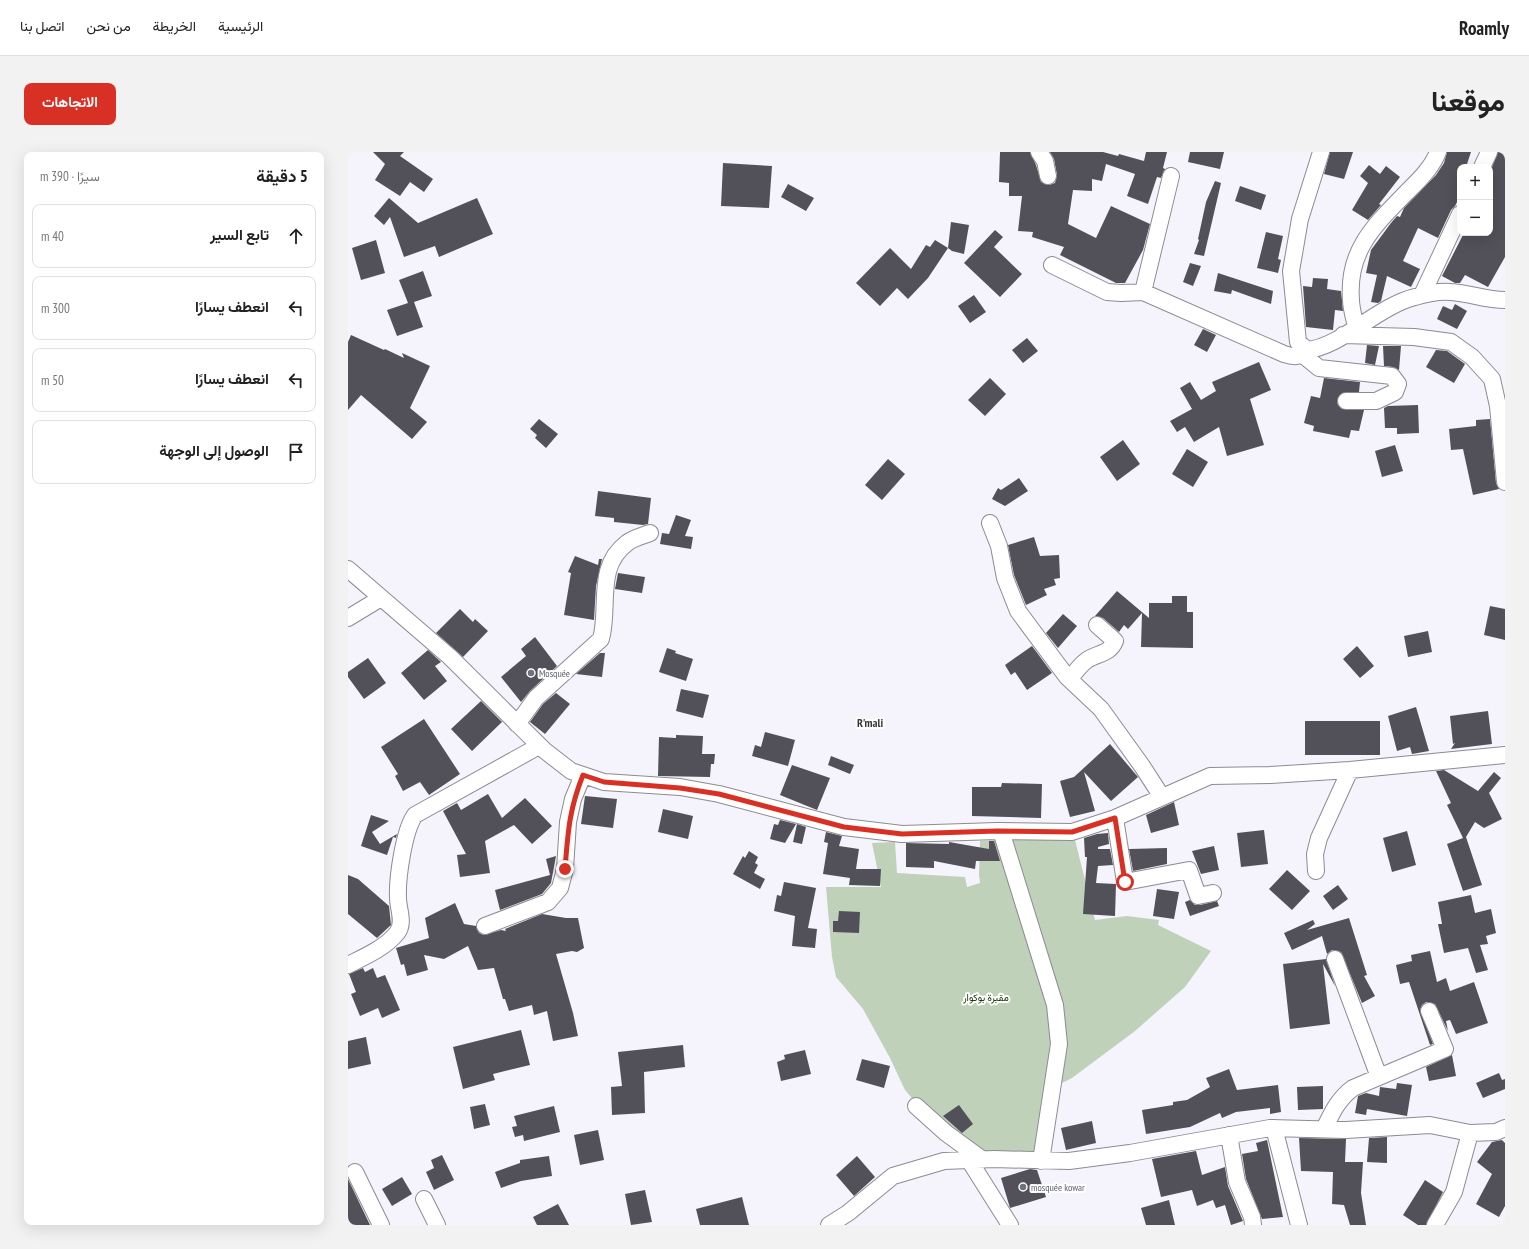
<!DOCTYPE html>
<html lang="ar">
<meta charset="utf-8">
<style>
body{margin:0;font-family:"PT Sans Narrow",Vazirmatn,sans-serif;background:#f2f2f2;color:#222;direction:rtl}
.controls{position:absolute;right:12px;top:12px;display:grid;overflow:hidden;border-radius:8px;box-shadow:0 4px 16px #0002}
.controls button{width:36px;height:36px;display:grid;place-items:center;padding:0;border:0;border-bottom:1px solid #e0e0e0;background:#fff;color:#222;font:20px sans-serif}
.stop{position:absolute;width:12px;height:12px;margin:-9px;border:3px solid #d93025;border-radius:50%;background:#fff}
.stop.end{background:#d93025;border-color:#fff;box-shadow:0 1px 4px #0008}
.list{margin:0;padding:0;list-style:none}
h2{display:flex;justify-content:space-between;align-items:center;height:52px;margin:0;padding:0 16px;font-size:17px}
h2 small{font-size:13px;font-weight:400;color:#767676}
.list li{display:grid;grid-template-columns:26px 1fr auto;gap:12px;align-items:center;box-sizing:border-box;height:64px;margin:0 8px 8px;padding:0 8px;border:1px solid #e0e0e0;border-radius:8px}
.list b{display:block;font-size:15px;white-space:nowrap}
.list em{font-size:13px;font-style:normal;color:#767676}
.icon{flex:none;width:22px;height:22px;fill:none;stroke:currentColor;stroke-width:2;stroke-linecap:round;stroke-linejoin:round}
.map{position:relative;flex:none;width:1157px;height:1073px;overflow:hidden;direction:ltr;border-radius:8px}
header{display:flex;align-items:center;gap:24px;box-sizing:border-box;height:56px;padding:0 20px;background:#fff;border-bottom:1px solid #e0e0e0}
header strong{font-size:19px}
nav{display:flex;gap:22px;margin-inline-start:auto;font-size:14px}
.intro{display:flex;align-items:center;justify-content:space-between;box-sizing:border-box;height:96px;padding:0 24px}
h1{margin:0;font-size:28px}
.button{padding:10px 18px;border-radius:8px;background:#d93025;color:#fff;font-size:14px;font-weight:700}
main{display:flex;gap:24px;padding:0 24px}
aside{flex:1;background:#fff;border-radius:8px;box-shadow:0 4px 16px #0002}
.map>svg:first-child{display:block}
.green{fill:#bfd1b8}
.building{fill:#525159}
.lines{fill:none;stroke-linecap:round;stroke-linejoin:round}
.minor-casing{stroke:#8c8b93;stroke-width:18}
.minor{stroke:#fff;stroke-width:16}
.route{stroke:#d93025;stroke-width:5}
.worship-dot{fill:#6b7280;stroke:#fff;stroke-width:1.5}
.labels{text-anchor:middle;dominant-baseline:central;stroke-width:4;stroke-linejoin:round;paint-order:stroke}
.worship-label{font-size:10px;fill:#5b616d;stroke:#fff;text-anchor:start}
.park-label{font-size:10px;fill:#153504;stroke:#fff}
.quarter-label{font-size:12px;font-weight:bold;fill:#37373a;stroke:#fff}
</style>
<header>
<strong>Roamly</strong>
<nav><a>الرئيسية</a><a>الخريطة</a><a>من نحن</a><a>اتصل بنا</a></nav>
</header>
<div class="intro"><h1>موقعنا</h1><a class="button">الاتجاهات</a></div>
<main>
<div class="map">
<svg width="1157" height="1073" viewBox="0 0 1157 1073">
<rect width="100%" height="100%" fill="#f5f4fd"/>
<path class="green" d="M726 684 747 768 779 764 811 768 810 773 863 799 837 835 787 879 724 926 700 938 692 1000H630L574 958 557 938 542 906 515 857 488 825 484 805 478 735H533L524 691 547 690 549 721 617 725 619 735 632 731 631 723 632 689Z"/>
<path class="building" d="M25 0H56L52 4 85 27 76 40 62 30 52 44 27 28 37 12Z
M652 0H682L688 13 693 30 701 33 707 31 709 23 706 7 702 0H755L770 4 771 2 796 9 798 0H819L815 16 817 17 813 26 809 25 800 52 779 44 787 22 758 12 754 29 744 27V39L725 38 720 72 748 86 763 54 802 72 795 98 777 131H768L712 103 716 95 684 85 685 80 670 79 674 44H661V31L651 30Z
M842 0H876L872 17 840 10Z
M982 0H1005L996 27 976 22Z
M1099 0H1123L1118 15H1112V44L1107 54 1103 58 1090 86 1070 76 1055 109 1072 117 1063 135 1039 124 1033 149 1030 151 1023 150 1029 123 1018 121 1023 98 1043 71 1049 64 1052 65 1056 56 1088 23 1096 11Z
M1150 0H1157V105L1140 135 1117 123 1112 131H1107L1094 124 1116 81H1142V20Z
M375 11 424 14 421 56 373 54Z
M1021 13 1032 22 1038 14 1052 25 1031 52 1033 53 1020 68 1004 58 1020 31 1012 24Z
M867 29 873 31 856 104 846 102 851 88 850 87 858 50Z
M440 32 466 46 458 59 433 45Z
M892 34 918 43 913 58 887 49Z
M41 46 70 71 129 46 145 82 91 105 87 94 56 105 42 65 36 73 26 64Z
M603 70 621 73 616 102 604 99 600 96 580 126 560 147 549 136 532 154 508 131 542 96 563 117 578 93 582 95 587 88 600 96Z
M647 78 655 85 646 95 674 122 652 145 616 111Z
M918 80 935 84 930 107 933 108 930 121 909 116Z
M28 88 37 121 13 128 4 96Z
M842 111 853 114 845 134 835 130Z
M75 119 84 144 66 150 75 175 49 184 39 158 60 151 51 128Z
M870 121 925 139 923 152 884 138 883 142 866 139Z
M965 126 980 127 979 137 993 139 995 159 987 158 985 178 958 175 955 134 964 135Z
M626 143 638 160 622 171 610 154Z
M1107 152 1119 159 1109 177 1089 167 1095 154 1104 158Z
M855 177 868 183 859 200 846 193Z
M3 183 36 198 37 197 56 206 54 201 82 214 62 256 79 270 64 287 13 243 0 258V190Z
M679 186 690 199 675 211 664 198Z
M1019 193 1031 194 1027 213 1017 211Z
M1035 194H1053L1051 218 1045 215 1036 214Z
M1088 198 1099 199 1117 212 1106 231 1078 215Z
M911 210 923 238 902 247 916 293 879 304 871 275 846 290 837 275 829 280 822 269 844 257 832 236 842 230 853 248 868 239 864 230Z
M642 226 658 242 637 264 620 248Z
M976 226 1012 230 1011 240 994 241 989 249 990 253 994 257 1016 258 1011 279 1003 278 1001 286 965 279 966 274 956 271 963 244 972 246Z
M1070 253 1071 281 1049 282V276H1037L1036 256 1040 254Z
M191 267 210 282 198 296 187 286 189 283 182 277Z
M1142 267 1148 331 1151 337 1125 343 1115 297 1103 298 1101 277 1128 274V268Z
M775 288 792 312 769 329 752 305Z
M1047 293 1055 319 1034 325 1027 299Z
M839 297 860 310 845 335 824 322Z
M540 307 557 322 534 348 517 333Z
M671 326 680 339 657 354 644 347 650 336 653 338Z
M250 339 303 346 300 372 295 373 266 370V366L247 364Z
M328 363 343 368 337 384 345 385 343 397 312 392 314 381 321 382Z
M686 385 692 404 711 403 712 426 706 427 708 433 696 437 699 443 678 453 666 423 660 393Z
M227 404 250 413 251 407H254L248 434 246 468 216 463 223 421 220 420Z
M270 421 297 425 294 441 267 437Z
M769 439 801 466V451H824V444H839V460H845V496L793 495 794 461 780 477 776 473 771 480 755 466 747 464Z
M1142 454 1157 457V488L1136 483Z
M112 457 125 470 127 467 140 479 115 505 88 481Z
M715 462 729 474 710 496 698 481Z
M1080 479 1084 500 1060 505 1056 484Z
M187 485 209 514 182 539 173 550 153 525 178 504 173 497Z
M684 494 704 521 679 538 667 520 663 523 657 513Z
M1009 494 1026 514 1012 526 995 507Z
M319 496 328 499 327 501 345 507 338 529 311 520Z
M80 498 93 510 87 514 99 529 76 548 53 521Z
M252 501H257L254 525 228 522Z
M20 506 38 531 16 547 0 525V520Z
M333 537 361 543 355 566 328 559Z
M208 541 222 552 197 582 182 570 195 552Z
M133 549 154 570 124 599 103 577Z
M1068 555 1081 599 1064 602 1062 595 1049 599 1040 564Z
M1140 559 1144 592 1103 597 1107 591 1105 592 1102 564Z
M76 567 112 622 81 643 72 630 55 639 47 624 50 622 33 595Z
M957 569H1032V603H957Z
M417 580 447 588 440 614 404 604 407 593 413 595Z
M328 583 355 584 354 602H367L366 612H363L362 625 310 624 311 585 328 586Z
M762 592 790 625 763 649 736 620 747 659 722 665 712 629 726 625Z
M483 604 506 613 502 622 480 613Z
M444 613 482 626 469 658 432 643Z
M1096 618 1130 639 1146 620 1153 626 1141 641 1154 667 1136 676 1127 670 1118 685 1134 733 1115 739 1099 692 1115 686 1099 653 1103 651 1088 619Z
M654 631 694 632 693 666 624 664V635H653Z
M140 642 154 666 177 646 204 674 184 692 166 673 137 689 142 721 112 725 109 703 118 702 95 659 109 651 113 658Z
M237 644 269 647 265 676 233 672Z
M826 650 831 673 803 681 798 663Z
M315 657 345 664 340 687 310 680Z
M23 663 41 669 24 680 32 692 49 682 48 686 45 685 39 703 13 694Z
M432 668 448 672 437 691 422 687 426 672 430 673Z
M449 672 458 675 454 692 445 690Z
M916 678 920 712 893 715 889 681Z
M1059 679 1068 713 1044 720 1035 686Z
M478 680 494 684 491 694 511 697 508 717H533L532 734 501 733 502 726 475 722 480 691 476 690Z
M760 681 761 692 750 695V697H762L765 713 750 714 748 731 768 732 767 764 735 762 739 705H737L736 686 749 682Z
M641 689H646L652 709H628L627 717 586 709V716L558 715V691L601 692V690L641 697Z
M866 694 871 718 853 722 844 699Z
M819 696V712L785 719 781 697Z
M401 699 410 705 407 711 410 713 406 721 417 727 412 737 385 722 395 704 397 706Z
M208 704 203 731 194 742 152 758 147 738 202 723 198 707Z
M939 718 962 739 944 758 921 737Z
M0 723 10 727 41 754 43 773 29 786 0 762Z
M436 730 468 736 460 776 469 777 467 796 444 794 447 764 426 759 429 743 433 744Z
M990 733 1000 747 985 758 975 744Z
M809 737 831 740 826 767 805 764Z
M1123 743 1127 761 1143 757 1148 781 1138 784 1140 792 1132 793 1140 818 1128 821 1120 796 1096 801 1090 772H1094L1090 750Z
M842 748 847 753H852L869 749 871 754 842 764 837 750Z
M107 751 116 772 128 774 131 781 136 783 153 778 158 779 157 777 194 762 218 766H230L236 796 229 800 224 799 208 802 225 861 230 884 205 889 199 859 186 863 184 853 161 859 157 847H155L146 816 130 818 120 794 96 807 76 803 80 818 59 824 56 812 53 813 48 796 81 786 77 766Z
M491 759 512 760 511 781 485 780V769H490Z
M1001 766 1019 823 1016 824 1027 844 1014 851 993 800 984 798 979 802 974 784 944 798 936 781 965 768 967 772 959 778Z
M1082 799 1089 830 1098 826 1102 839 1126 830 1140 871 1108 882 1102 868 1098 869 1100 879 1087 852 1078 850 1074 853 1072 858 1085 892 1082 893 1061 830 1052 832 1048 813 1064 809 1063 803Z
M978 807 987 834 975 812 982 872 942 877 935 812Z
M15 816 17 820 25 816 29 826 37 823 52 858 34 866 30 856 12 864 3 842 8 840 1 822Z
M173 878 182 913 145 922 147 928 115 937 105 895Z
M18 885 23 912 0 917V889Z
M335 893 337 915 296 920 297 961 264 963 263 935 274 934 270 900Z
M457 898 463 922 433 929 429 910 437 907 436 903Z
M1104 903 1108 924 1081 929 1078 915Z
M514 907 542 914 536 936 508 928Z
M881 917 889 938 930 933 933 960 922 962V956L888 960 874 966 872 961 842 975 798 982 794 958 825 953V950L839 948 862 935 858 926Z
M1151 921 1154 928 1157 927V937L1135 946 1128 931Z
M1049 931 1064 933 1059 964 1019 957 1018 963 1007 961 1010 944 1018 941 1031 944 1032 935 1048 937Z
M975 934V957L950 958 949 935Z
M137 952 142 973 126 977 122 955Z
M611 953 625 972 614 981 595 964Z
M206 954 212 980 176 989 175 983 167 985 164 975 169 974 166 964Z
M744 969 748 991 718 998 713 976Z
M250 978 256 1008 232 1013 226 983Z
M1039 985V1011L1019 1010 1021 986Z
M951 986 998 987 997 1010H1015L1013 1041 1018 1073H1002L996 1053 984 1052 985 1020 953 1019Z
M919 988 935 1065 914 1067 898 1027 894 1002 910 999 908 991Z
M1154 988 1157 991V1054L1151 1065 1128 1052 1144 1022 1129 1010 1144 990Z
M848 999 854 1023 877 1015 880 1034 895 1069 883 1073 877 1053 868 1056 865 1048 849 1054 844 1038 813 1045 804 1007Z
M94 1003 106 1028 86 1038 78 1020 86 1016 83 1008Z
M201 1004 204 1024 173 1029 153 1036 147 1020 172 1011V1008Z
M509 1004 527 1025 506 1044 488 1023Z
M682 1017 689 1018 698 1045 662 1056 653 1026Z
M54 1025 64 1042 44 1054 34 1037Z
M0 1027 22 1073H2L0 1068Z
M1077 1028 1095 1040 1078 1073H1070L1055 1063Z
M297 1038 304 1070 283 1073 277 1042Z
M394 1045 401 1073H352L348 1057Z
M821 1048 827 1073H798L793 1056Z
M210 1052 221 1073H189L185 1065Z"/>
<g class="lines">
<defs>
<path id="minor" d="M691 0 697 9 700 24
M973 0 952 67 943 119 950 190 959 198C993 195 1030 154 1067 145 1077 142 1092 139 1103 140 1121 141 1138 148 1157 148
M1134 15 1141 0
M704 113 759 140 773 141 795 140 936 202C945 205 952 206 959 198
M795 140 823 24
M1074 143 1112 62
M1008 174C1006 166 1003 156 1003 148 999 98 1027 73 1058 41 1070 29 1084 16 1090 0
M995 183 1066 185 1103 190 1124 205 1144 227 1150 254 1157 330
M955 203 971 216 1044 224 1050 232 1047 240 1028 249H998
M642 371 651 394 657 426 670 459 719 525 753 557 794 614 814 645
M0 417 102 505 196 598 223 619 256 630 332 635 371 642 496 675 554 682 649 679 724 680 767 666 862 624 922 623 1002 618 1157 603
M0 466 33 446
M722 527C727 520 732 513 739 508 750 501 762 502 767 489L749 473
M169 572 188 546 253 487C262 454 247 415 279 391 285 386 294 384 302 381
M767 666 777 730 841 718 850 744 865 741
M653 679 707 853 711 892 693 1009
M968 719 967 702 971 686 1002 618
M137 774 200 750 212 736 217 717 220 670 225 647 235 623
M987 807 1031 925
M0 813C16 805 37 796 49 781 57 771 50 757 50 746 49 726 56 678 67 663L191 594
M568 954 598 981 635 1008
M926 976 951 1073
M976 977C984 961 990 947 1005 936L1097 897 1081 859
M881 983 889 1030 904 1065 905 1073
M621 1008 662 1073
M7 1020 33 1073
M76 1047 89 1073
M481 1073 500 1061 545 1024 596 1009 646 1007 721 1009 782 1001 922 976 998 978 1082 973 1122 981 1148 980 1157 976
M1087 1073 1106 1040 1122 981"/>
</defs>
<use href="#minor" class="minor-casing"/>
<use href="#minor" class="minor"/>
</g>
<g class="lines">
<path class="route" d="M217 717C220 680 221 658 235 623L256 630 332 636 371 642 496 675 554 682 649 679 724 680 767 666 777 730"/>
</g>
<g class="worship-dot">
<circle cx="183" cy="521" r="4"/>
<circle cx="675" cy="1035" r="4"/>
</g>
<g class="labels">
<g class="worship-label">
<text x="191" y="521">Mosquée</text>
<text x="683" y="1035">mosquée kowar</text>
</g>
<g class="park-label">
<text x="638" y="845">مقبرة بوكوار</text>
</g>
<g class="quarter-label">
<text x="522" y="570">R'mali</text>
</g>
</g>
</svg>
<div class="controls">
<button>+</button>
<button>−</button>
</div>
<div class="stop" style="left:777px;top:730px"></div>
<div class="stop end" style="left:217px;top:717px"></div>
</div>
<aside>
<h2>5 دقيقة<small>سيرًا · 390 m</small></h2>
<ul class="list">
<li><svg class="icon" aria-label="ahead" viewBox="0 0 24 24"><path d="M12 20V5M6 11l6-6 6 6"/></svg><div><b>تابع السير</b></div><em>40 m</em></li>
<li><svg class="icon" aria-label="left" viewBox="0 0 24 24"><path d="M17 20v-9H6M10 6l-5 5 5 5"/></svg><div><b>انعطف يسارًا</b></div><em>300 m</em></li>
<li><svg class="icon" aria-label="left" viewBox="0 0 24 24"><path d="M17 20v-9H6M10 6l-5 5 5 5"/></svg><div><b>انعطف يسارًا</b></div><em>50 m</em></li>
<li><svg class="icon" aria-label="arrive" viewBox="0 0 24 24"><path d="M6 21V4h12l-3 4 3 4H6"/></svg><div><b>الوصول إلى الوجهة</b></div></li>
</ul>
</aside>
</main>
